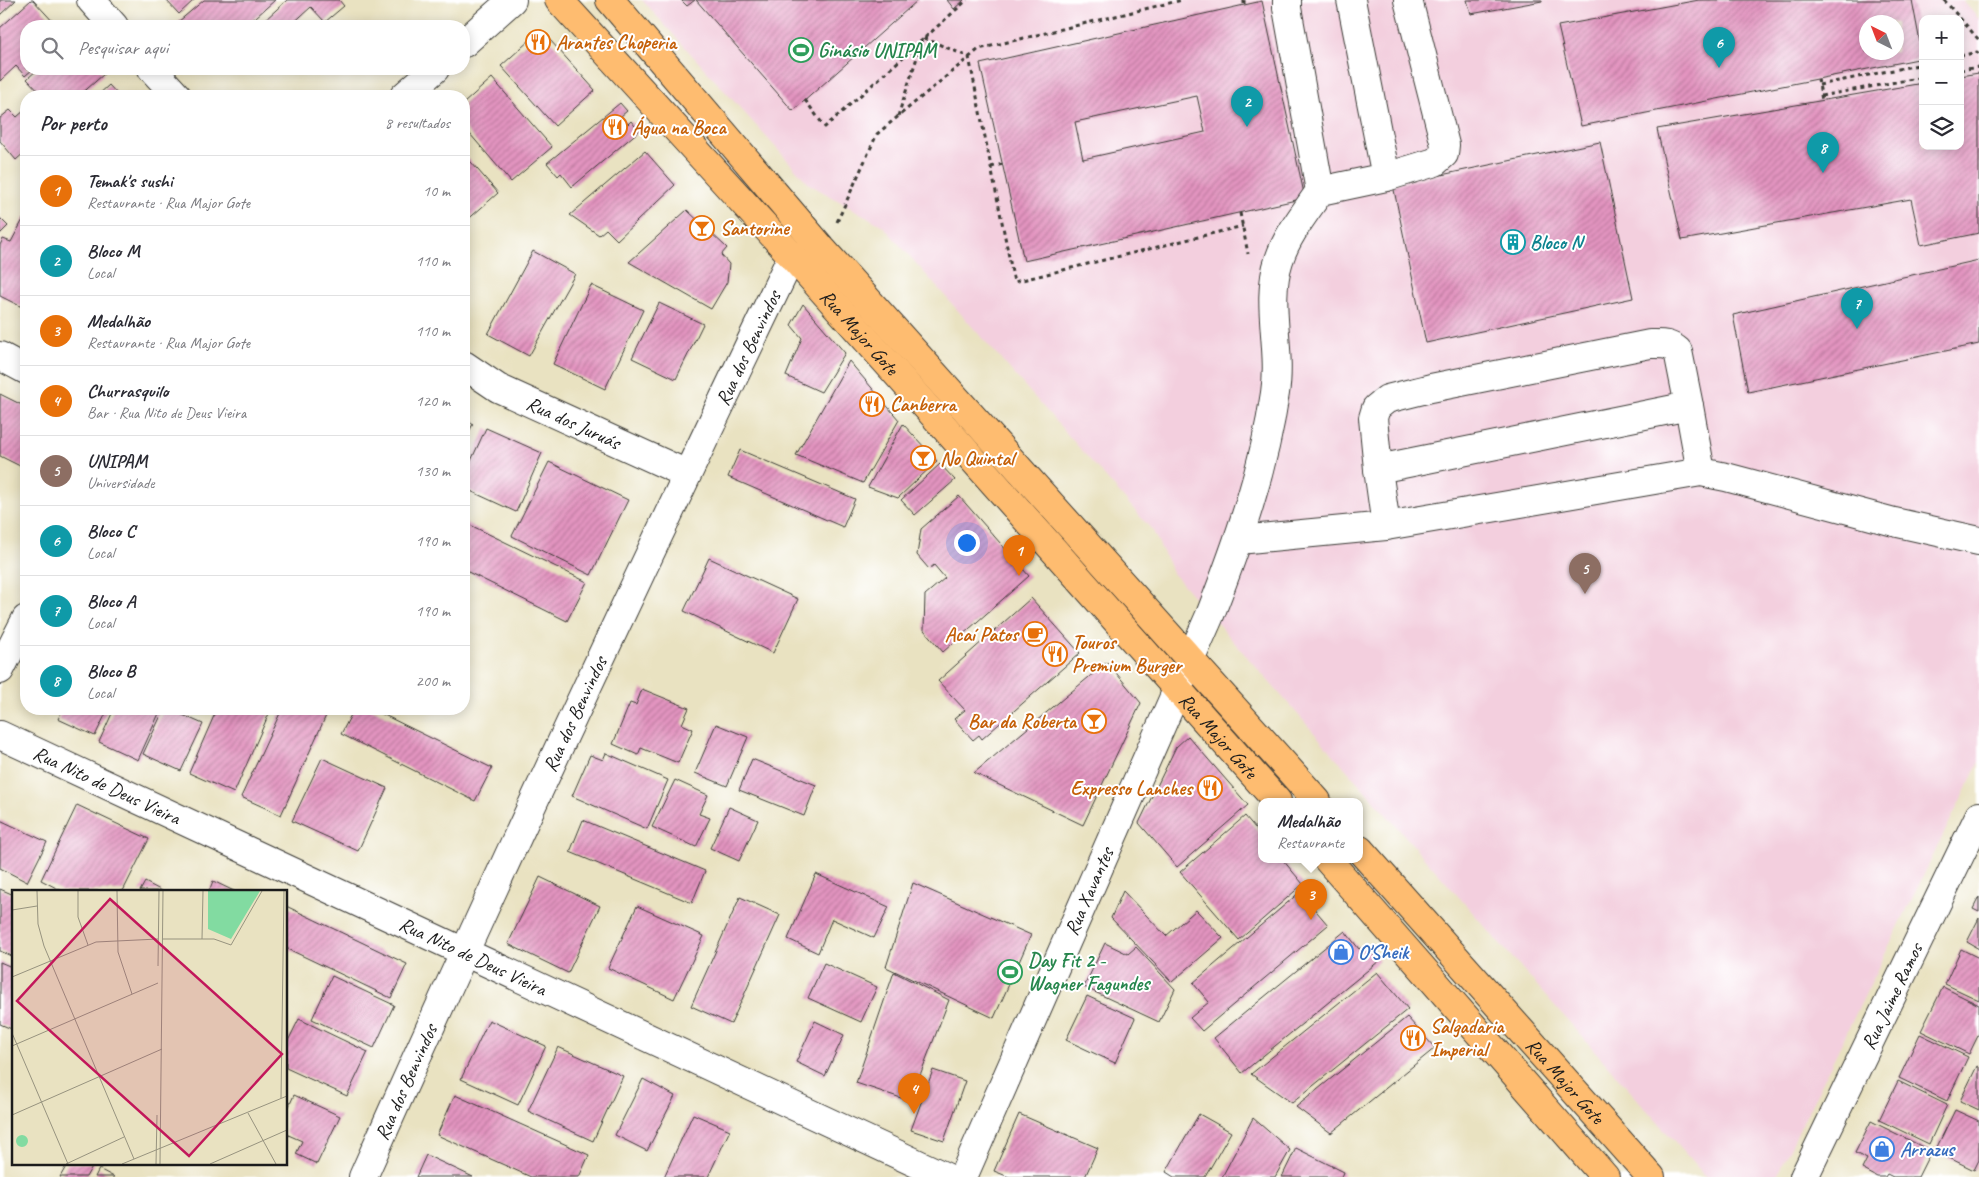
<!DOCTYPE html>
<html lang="pt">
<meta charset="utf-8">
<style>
body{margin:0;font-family:Caveat,sans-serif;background:#f2f2f3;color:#2b2b33}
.controls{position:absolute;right:15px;top:15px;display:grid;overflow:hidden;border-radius:10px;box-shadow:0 2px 12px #0003}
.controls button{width:45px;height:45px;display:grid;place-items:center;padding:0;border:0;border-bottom:1px solid #e1e1e2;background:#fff;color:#2b2b33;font:25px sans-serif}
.compass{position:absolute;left:1859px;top:15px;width:45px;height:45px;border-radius:50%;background:#fff;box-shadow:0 2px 12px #0003;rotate:318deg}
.you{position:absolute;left:966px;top:542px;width:18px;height:18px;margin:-12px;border:4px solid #fff;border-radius:50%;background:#1a73e8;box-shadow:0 0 0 8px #1a73e833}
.badge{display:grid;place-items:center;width:32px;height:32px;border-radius:50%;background:#0b8043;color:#fff;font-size:16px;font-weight:700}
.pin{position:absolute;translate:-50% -41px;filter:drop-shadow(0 1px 2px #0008)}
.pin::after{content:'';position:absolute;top:26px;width:18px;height:15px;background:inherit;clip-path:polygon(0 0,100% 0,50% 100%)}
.popup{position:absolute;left:1258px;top:798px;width:105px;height:65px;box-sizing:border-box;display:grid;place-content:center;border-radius:10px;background:#fff;filter:drop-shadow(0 1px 4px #0005);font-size:16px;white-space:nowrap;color:#7c7c81}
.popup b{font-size:19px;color:#2b2b33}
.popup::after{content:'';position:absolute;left:50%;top:100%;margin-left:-10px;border:10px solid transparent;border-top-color:#fff}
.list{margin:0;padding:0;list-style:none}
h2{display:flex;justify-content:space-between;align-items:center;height:65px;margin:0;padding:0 20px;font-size:21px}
h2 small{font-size:16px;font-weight:400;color:#7c7c81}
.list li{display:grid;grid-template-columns:32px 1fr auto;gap:15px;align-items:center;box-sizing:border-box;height:70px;padding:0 20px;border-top:1px solid #e1e1e2}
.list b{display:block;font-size:19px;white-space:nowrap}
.list p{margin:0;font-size:16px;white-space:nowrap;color:#7c7c81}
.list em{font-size:16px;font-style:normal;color:#7c7c81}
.icon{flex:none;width:28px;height:28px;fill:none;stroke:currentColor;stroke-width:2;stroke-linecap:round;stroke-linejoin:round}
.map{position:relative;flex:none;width:1979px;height:1177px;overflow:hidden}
.search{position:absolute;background:#fff;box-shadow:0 2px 12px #0003;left:20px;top:20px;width:450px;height:55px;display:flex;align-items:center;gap:12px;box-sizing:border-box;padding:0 18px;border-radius:20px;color:#7c7c81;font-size:19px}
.panel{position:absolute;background:#fff;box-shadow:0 2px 12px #0003;left:20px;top:90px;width:450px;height:625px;border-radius:20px}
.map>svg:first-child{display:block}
.built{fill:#f3cfde;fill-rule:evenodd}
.building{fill:url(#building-hatch);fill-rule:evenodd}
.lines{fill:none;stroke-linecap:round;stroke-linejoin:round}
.minor-casing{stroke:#3b3a35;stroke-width:30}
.major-casing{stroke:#3b3a35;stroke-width:30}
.path{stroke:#3b3a35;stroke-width:3;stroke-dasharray:4 4;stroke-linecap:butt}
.minor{stroke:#fff;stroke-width:28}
.major{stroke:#febc70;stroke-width:28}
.labels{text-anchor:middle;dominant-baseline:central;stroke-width:4;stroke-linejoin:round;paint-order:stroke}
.food-label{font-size:20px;font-weight:bold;fill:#c56008;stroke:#fff;text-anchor:start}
.leisure-label{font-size:20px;font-weight:bold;fill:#27864d;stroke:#fff;text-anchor:start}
.culture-label{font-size:20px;font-weight:bold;fill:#0d838f;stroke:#fff;text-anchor:start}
.street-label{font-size:20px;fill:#1c1c1c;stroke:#fff}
.shop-label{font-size:20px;font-weight:bold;fill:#366cbe;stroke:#fff;text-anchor:start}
.inset-road{fill:none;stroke:#97937f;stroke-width:1}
.view{fill:#c2185b;fill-opacity:0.15;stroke:#c2185b;stroke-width:2.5}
.inset-edge{fill:none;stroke:#1c1c1c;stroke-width:2.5}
</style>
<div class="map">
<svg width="1979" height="1177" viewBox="0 0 1979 1177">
<defs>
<pattern id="building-hatch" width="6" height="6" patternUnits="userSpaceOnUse" patternTransform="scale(1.25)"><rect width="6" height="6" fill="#e394c0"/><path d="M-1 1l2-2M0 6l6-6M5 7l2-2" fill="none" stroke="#b7789b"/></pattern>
</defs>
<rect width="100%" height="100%" fill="#fff"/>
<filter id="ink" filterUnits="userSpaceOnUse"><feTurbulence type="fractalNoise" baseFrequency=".02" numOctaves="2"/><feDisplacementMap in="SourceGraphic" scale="10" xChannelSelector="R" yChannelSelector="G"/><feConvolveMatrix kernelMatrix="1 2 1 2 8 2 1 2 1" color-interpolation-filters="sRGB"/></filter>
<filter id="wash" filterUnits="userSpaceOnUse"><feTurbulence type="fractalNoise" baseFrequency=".0096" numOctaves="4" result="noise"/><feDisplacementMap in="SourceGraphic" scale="20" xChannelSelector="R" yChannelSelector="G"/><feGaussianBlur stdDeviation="1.12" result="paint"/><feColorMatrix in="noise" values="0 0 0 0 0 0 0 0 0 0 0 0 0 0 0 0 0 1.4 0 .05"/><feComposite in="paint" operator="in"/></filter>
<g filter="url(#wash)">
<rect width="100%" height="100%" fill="#e9e2c1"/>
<path class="built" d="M642 0H1962L1979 19V762L1776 1177H1706L1173 573 1153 531 883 226 809 184ZM1923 19H1960V146H1923ZM1866 22H1896V52H1866Z"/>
<g id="blocks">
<path class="building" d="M0 0H16L0 15Z
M31 0H33L57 26H26V69H33L25 76 16 66 0 81V28Z
M166 0H194L179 14Z
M204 0H275L246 26H182L178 22Z
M287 0H339L344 6 325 22 311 7 290 26H271L265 20Z
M681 0H695L687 6Z
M696 0H918L793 111Z
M947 0H964L954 9Z
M1467 0H1542V1L1471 14Z
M1699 0H1912L1923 58 1581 126 1558 26ZM1866 22H1896V52H1866Z
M1262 1 1305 198 1024 261 980 64ZM1197 96 1205 132 1083 159 1075 122Z
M541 30 595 90 555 126 501 66Z
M38 69H99L104 74 79 96H43L27 79Z
M1979 73V233L1921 245 1911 199 1682 240 1657 129 1923 83V146H1960V76Z
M492 78 552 147 511 182 464 127V103Z
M109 85 119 96H97Z
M620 103 627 111 621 116 628 124 631 121 639 131 572 187 561 173 558 176 547 163Z
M26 109V151L16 160 0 141V118L10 110 17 117Z
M1600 142 1633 298 1426 343 1393 185Z
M645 151 675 185 617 240 606 229 599 235 570 215Z
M464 154 498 193 464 223Z
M687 210 727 248 721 255 729 264 727 282 711 309 629 262Z
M26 214V309L0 296V245L3 239 11 242Z
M0 218 8 226 0 234Z
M533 251 575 274 529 356 488 334Z
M1979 260V344L1748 392 1733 315Z
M591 285 643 310 605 389 553 364Z
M659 303 703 324 676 379 632 358Z
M803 304 845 353 821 392 786 376 802 338 791 325Z
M849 361 899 420 863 483 796 455Z
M0 394 26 407V469L0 456Z
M464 419 473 424 464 441Z
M903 424 937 461 898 498 868 487Z
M486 428 542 453 516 512 464 488V476Z
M740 450 855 499 843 527 728 477Z
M549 462 628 500 591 575 512 536Z
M940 464 955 480 915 515 901 500Z
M959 496 1029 576 943 652 924 630 925 595 945 578 934 565 929 569 917 555 921 529Z
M464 522 587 582 567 621 464 570Z
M709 558 798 599 773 653 684 611Z
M1031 598 1080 653 982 739 979 735 973 740 954 719 965 710 938 681Z
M1107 662 1141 703 1083 825 974 773Z
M642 689 689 708 682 724 693 729 678 763 641 748 638 755 613 744 630 703 636 705Z
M63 709H108L95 736 58 719Z
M114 709H161L138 760 99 742Z
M164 709H169L203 724 181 771 143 754Z
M217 709H271L234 793 189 773Z
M282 709H329L281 815 241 797Z
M354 709H372L492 768 475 801 341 734Z
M716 724 748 737 727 786 695 773Z
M1188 736 1248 805 1177 867 1139 823 1176 747Z
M606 753 668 780 647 829 572 796 590 755 603 760Z
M322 758 387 788 358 851 292 821Z
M752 759 816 785 804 816 739 790Z
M675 780 708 795 699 814 710 818 696 847 652 827Z
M77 805 149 839 123 891H62L41 880Z
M729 807 758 820 739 861 710 848Z
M1245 816 1262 836V859H1282L1303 884 1239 940 1180 872Z
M0 820 47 842 27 882 0 868Z
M583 820 705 871 692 903 570 852Z
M816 874 889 907 874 938 832 919 818 953 788 939Z
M540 877 600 906 568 973 508 944Z
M213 881 234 891H209Z
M145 882 162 891H140Z
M913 883 1031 935 994 1018 886 967Z
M0 889 14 895V957L0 951Z
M1123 891 1166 936 1196 910 1223 938 1172 982 1111 918Z
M1300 892 1328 925 1202 1031 1190 1018 1209 1002 1193 983Z
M740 897 780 915 731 1024 691 1006Z
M1979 897V912L1973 909Z
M286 906 407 964 391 998 286 948Z
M637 906 704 936 674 999 608 968Z
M1979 918V949L1967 942Z
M1345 931 1359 949 1366 946 1379 961 1242 1073 1214 1038Z
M1105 943 1128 954 1136 947 1175 989 1159 1022 1084 987Z
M1961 949 1979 958V1000L1945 984Z
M0 962 14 968V1030L0 1024Z
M824 963 877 987 861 1022 808 998Z
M894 972 949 1000 910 1101 856 1083Z
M1377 972 1408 1009 1292 1103 1251 1074Z
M332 976 394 1005 374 1048 312 1019Z
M1943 987 1979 1005V1034L1969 1054 1921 1031Z
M1087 996 1135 1018 1115 1063 1066 1040Z
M1407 1017 1435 1048 1331 1133 1296 1107Z
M299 1019 368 1052 347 1096 286 1068V1045Z
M489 1020 546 1046 518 1105 461 1079Z
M815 1021 844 1035 825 1076 796 1062Z
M1920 1034 1968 1057 1947 1101 1899 1078Z
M558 1047 623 1076 593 1141 528 1111Z
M1977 1066 1979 1067V1110L1960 1101Z
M933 1070 965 1081 944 1141 911 1130Z
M643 1079 675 1096 647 1151 615 1135Z
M1898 1081 1947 1105 1929 1144 1879 1120Z
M294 1095 340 1116 317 1164 296 1154 302 1141 286 1134V1113Z
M455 1095 589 1155 579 1177H531L437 1135Z
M1955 1110 1979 1121V1160L1974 1170 1935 1151Z
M693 1114 730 1130 708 1177H664Z
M1019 1114 1098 1148 1085 1177H1009L994 1171Z
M1199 1114 1231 1132 1205 1177H1174L1166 1172Z
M1253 1118 1290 1150 1275 1177H1222Z
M1871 1121 1931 1151 1918 1177H1893L1887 1174 1885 1177H1877L1862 1169 1867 1159 1855 1153Z
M1296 1148 1344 1172 1342 1177H1282Z
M426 1155 473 1177H416Z
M68 1163H94L86 1177H60Z
M99 1169 114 1177H95Z"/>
</g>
</g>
<g filter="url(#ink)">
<use href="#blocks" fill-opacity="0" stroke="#3b3a35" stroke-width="1"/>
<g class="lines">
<defs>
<g id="minor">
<path d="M91 0 114 26"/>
<path d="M1287 0V8L1320 191"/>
<path d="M464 43 512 0"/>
<path d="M152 69 177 96"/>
<path d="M404 96 435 69"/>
<path d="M1386 177 1435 162 1444 154 1445 145 1408 0"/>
<path d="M0 356 26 370"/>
<path id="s1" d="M464 365 498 388 687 474"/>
<path d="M1378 469 1373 418 1376 408 1387 399 1431 388 1650 344C1662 344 1669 343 1678 351L1689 406"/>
<path d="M1386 526 1378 469 1689 406 1701 472"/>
<path d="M1239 540 1386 526 1701 472 1726 477 1894 522 1979 541"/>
<path d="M0 670 26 619"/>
<path id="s2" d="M0 735 946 1177"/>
<path id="s3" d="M363 1177C501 867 645 561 792 256"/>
<path id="s4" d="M963 1177 1210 615C1238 543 1264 470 1275 393 1282 349 1265 302 1279 260 1287 235 1305 213 1320 191L1386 177 1351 0"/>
<path id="s5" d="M1804 1177 1979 816"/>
</g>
<g id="major">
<path id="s6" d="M559 0 792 256 1277 801"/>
<path d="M610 0 822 249 1317 801"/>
<path id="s7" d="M1360 850 1651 1177"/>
<path d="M1327 859 1605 1177"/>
</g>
</defs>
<use href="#minor" class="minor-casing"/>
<use href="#major" class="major-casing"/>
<path class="path" d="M1244 0V5
M1944 0 1979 40
M924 38 969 57 1014 282 1243 226
M1960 56 1977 52 1979 54
M1960 70 1979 67
M1818 79 1822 100
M1819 85 1923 64
M1821 96 1923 77
M805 100 825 127 967 0
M898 116 923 39
M991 167 1003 164
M1240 213 1248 254
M837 222 877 134 979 49 1182 0"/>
<use href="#minor" class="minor"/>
<use href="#major" class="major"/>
</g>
</g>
<defs>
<symbol id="restaurant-ring" viewBox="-11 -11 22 22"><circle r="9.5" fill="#fff" stroke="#e8710a" stroke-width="1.5"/><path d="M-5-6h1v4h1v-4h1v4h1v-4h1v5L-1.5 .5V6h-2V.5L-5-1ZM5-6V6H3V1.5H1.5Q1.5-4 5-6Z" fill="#e8710a"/></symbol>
<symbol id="stadium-ring" viewBox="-11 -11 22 22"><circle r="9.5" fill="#fff" stroke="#2e9e5b" stroke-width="1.5"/><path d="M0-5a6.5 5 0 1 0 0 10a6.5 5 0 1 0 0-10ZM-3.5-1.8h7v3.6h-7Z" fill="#2e9e5b"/></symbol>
<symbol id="bar-ring" viewBox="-11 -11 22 22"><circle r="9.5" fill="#fff" stroke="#e8710a" stroke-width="1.5"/><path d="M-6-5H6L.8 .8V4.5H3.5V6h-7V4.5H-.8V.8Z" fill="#e8710a"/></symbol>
<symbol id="building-ring" viewBox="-11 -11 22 22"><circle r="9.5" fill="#fff" stroke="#0f9aa8" stroke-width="1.5"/><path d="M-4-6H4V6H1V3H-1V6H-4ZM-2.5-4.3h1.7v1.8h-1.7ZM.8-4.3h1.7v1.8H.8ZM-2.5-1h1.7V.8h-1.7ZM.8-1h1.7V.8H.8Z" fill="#0f9aa8"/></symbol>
<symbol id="cafe-ring" viewBox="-11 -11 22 22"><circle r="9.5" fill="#fff" stroke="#e8710a" stroke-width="1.5"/><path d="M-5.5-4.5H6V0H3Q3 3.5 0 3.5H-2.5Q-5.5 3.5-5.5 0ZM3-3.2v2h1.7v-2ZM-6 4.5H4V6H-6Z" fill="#e8710a"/></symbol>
<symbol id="shop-ring" viewBox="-11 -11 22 22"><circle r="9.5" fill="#fff" stroke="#3f7fe0" stroke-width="1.5"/><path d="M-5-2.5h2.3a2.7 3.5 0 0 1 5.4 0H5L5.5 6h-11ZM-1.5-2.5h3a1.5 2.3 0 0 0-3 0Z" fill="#3f7fe0"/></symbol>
</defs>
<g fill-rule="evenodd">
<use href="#restaurant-ring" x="524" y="28" width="28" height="28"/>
<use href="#stadium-ring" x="787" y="36" width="28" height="28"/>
<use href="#restaurant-ring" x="601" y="113" width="28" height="28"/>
<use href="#bar-ring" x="688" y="214" width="28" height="28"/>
<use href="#building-ring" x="1499" y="228" width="28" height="28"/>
<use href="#restaurant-ring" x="858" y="390" width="28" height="28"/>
<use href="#bar-ring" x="909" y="444" width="28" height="28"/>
<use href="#cafe-ring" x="1021" y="620" width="28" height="28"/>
<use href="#restaurant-ring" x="1041" y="640" width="28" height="28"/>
<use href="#bar-ring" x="1080" y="707" width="28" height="28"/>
<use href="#restaurant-ring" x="1196" y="774" width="28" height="28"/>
<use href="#shop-ring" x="1327" y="938" width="28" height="28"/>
<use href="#stadium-ring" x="996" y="958" width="28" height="28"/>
<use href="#restaurant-ring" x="1399" y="1024" width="28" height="28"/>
<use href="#shop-ring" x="1868" y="1135" width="28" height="28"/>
</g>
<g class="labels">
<g class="food-label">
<text x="556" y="42">Arantes Choperia</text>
<text x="632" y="127">Água na Boca</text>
<text x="720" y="228">Santorine</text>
<text x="890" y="404">Canberra</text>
<text x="940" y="458">No Quintal</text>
<text x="1018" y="634" text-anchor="end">Acaí Patos</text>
<text x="1072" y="642">Touros<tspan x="1072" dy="23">Premium Burger</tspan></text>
<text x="1076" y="721" text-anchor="end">Bar da Roberta</text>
<text x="1192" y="788" text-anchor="end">Expresso Lanches</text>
<text x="1430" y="1026">Salgadaria<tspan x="1430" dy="23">Imperial</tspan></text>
</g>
<g class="leisure-label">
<text x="818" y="50">Ginásio UNIPAM</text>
<text x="1028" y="960">Day Fit 2 -<tspan x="1028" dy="23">Wagner Fagundes</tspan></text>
</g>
<g class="culture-label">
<text x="1530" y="242">Bloco N</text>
</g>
<g class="street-label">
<text stroke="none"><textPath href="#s6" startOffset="448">Rua Major Gote</textPath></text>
<text stroke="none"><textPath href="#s3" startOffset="914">Rua dos Benvindos</textPath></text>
<text stroke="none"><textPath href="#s1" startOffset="124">Rua dos Juruás</textPath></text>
<text stroke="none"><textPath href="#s3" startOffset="509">Rua dos Benvindos</textPath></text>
<text stroke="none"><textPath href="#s6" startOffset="988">Rua Major Gote</textPath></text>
<text stroke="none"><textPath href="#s2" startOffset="118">Rua Nito de Deus Vieira</textPath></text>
<text stroke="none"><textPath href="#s4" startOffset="312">Rua Xavantes</textPath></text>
<text stroke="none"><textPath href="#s2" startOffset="522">Rua Nito de Deus Vieira</textPath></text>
<text stroke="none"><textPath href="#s5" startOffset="201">Rua Jaime Ramos</textPath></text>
<text stroke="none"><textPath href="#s7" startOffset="309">Rua Major Gote</textPath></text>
<text stroke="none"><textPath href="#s3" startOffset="104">Rua dos Benvindos</textPath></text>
</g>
<g class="shop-label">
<text x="1358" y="952">O'Sheik</text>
<text x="1900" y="1149">Arrazus</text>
</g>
</g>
<g transform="translate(12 890)">
<rect width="275" height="275" fill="#e9e2c1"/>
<path d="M196 1H248L219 49 196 39ZM4 251a6 6 0 1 1 12 0a6 6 0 1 1-12 0Z" fill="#82dba1"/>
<path class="inset-road" d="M25 1 26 34 32 56 122 269M66 1V27L76 55M105 1 106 62 120 104M0 20 25 16M151 49H202L219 55 250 1M190 49 191 1M146 76 147 1M0 87 84 52 146 49M0 143 56 274M0 156 146 93M269 208 272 1M236 223 264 274M0 225 150 159M54 274 112 247M110 274 275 206M144 274 145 225M148 274 151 1M198 274 275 240"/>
<path class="view" d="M98 9 270 164 177 266 5 111Z"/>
<rect width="275" height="275" class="inset-edge"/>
</g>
</svg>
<div class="controls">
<button>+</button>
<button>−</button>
<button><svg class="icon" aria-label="layers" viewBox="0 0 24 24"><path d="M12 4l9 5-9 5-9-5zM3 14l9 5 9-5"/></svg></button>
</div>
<svg class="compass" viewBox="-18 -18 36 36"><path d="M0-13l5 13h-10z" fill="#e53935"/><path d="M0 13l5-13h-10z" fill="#7c7c81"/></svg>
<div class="you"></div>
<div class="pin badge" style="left:1019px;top:576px;background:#e8710a">1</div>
<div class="pin badge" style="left:1247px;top:127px;background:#0f9aa8">2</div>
<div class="pin badge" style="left:1311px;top:920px;background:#e8710a">3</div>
<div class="popup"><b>Medalhão</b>Restaurante</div>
<div class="pin badge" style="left:914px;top:1114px;background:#e8710a">4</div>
<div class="pin badge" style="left:1585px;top:594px;background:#8d6e63">5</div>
<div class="pin badge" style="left:1719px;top:68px;background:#0f9aa8">6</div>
<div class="pin badge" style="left:1857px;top:329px;background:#0f9aa8">7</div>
<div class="pin badge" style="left:1823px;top:173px;background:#0f9aa8">8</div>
<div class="search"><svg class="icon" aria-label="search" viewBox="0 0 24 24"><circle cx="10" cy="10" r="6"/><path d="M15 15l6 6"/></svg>Pesquisar aqui</div>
<section class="panel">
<h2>Por perto<small>8 resultados</small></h2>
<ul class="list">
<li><span class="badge" style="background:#e8710a">1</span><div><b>Temak's sushi</b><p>Restaurante · Rua Major Gote</p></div><em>10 m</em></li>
<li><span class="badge" style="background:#0f9aa8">2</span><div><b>Bloco M</b><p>Local</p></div><em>110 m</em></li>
<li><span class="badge" style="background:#e8710a">3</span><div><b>Medalhão</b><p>Restaurante · Rua Major Gote</p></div><em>110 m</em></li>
<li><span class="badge" style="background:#e8710a">4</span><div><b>Churrasquilo</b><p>Bar · Rua Nito de Deus Vieira</p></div><em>120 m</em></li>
<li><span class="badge" style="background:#8d6e63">5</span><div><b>UNIPAM</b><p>Universidade</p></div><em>130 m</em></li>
<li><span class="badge" style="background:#0f9aa8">6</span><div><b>Bloco C</b><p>Local</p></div><em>190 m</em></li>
<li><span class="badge" style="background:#0f9aa8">7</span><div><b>Bloco A</b><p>Local</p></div><em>190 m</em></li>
<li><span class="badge" style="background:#0f9aa8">8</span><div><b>Bloco B</b><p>Local</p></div><em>200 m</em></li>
</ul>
</section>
</div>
